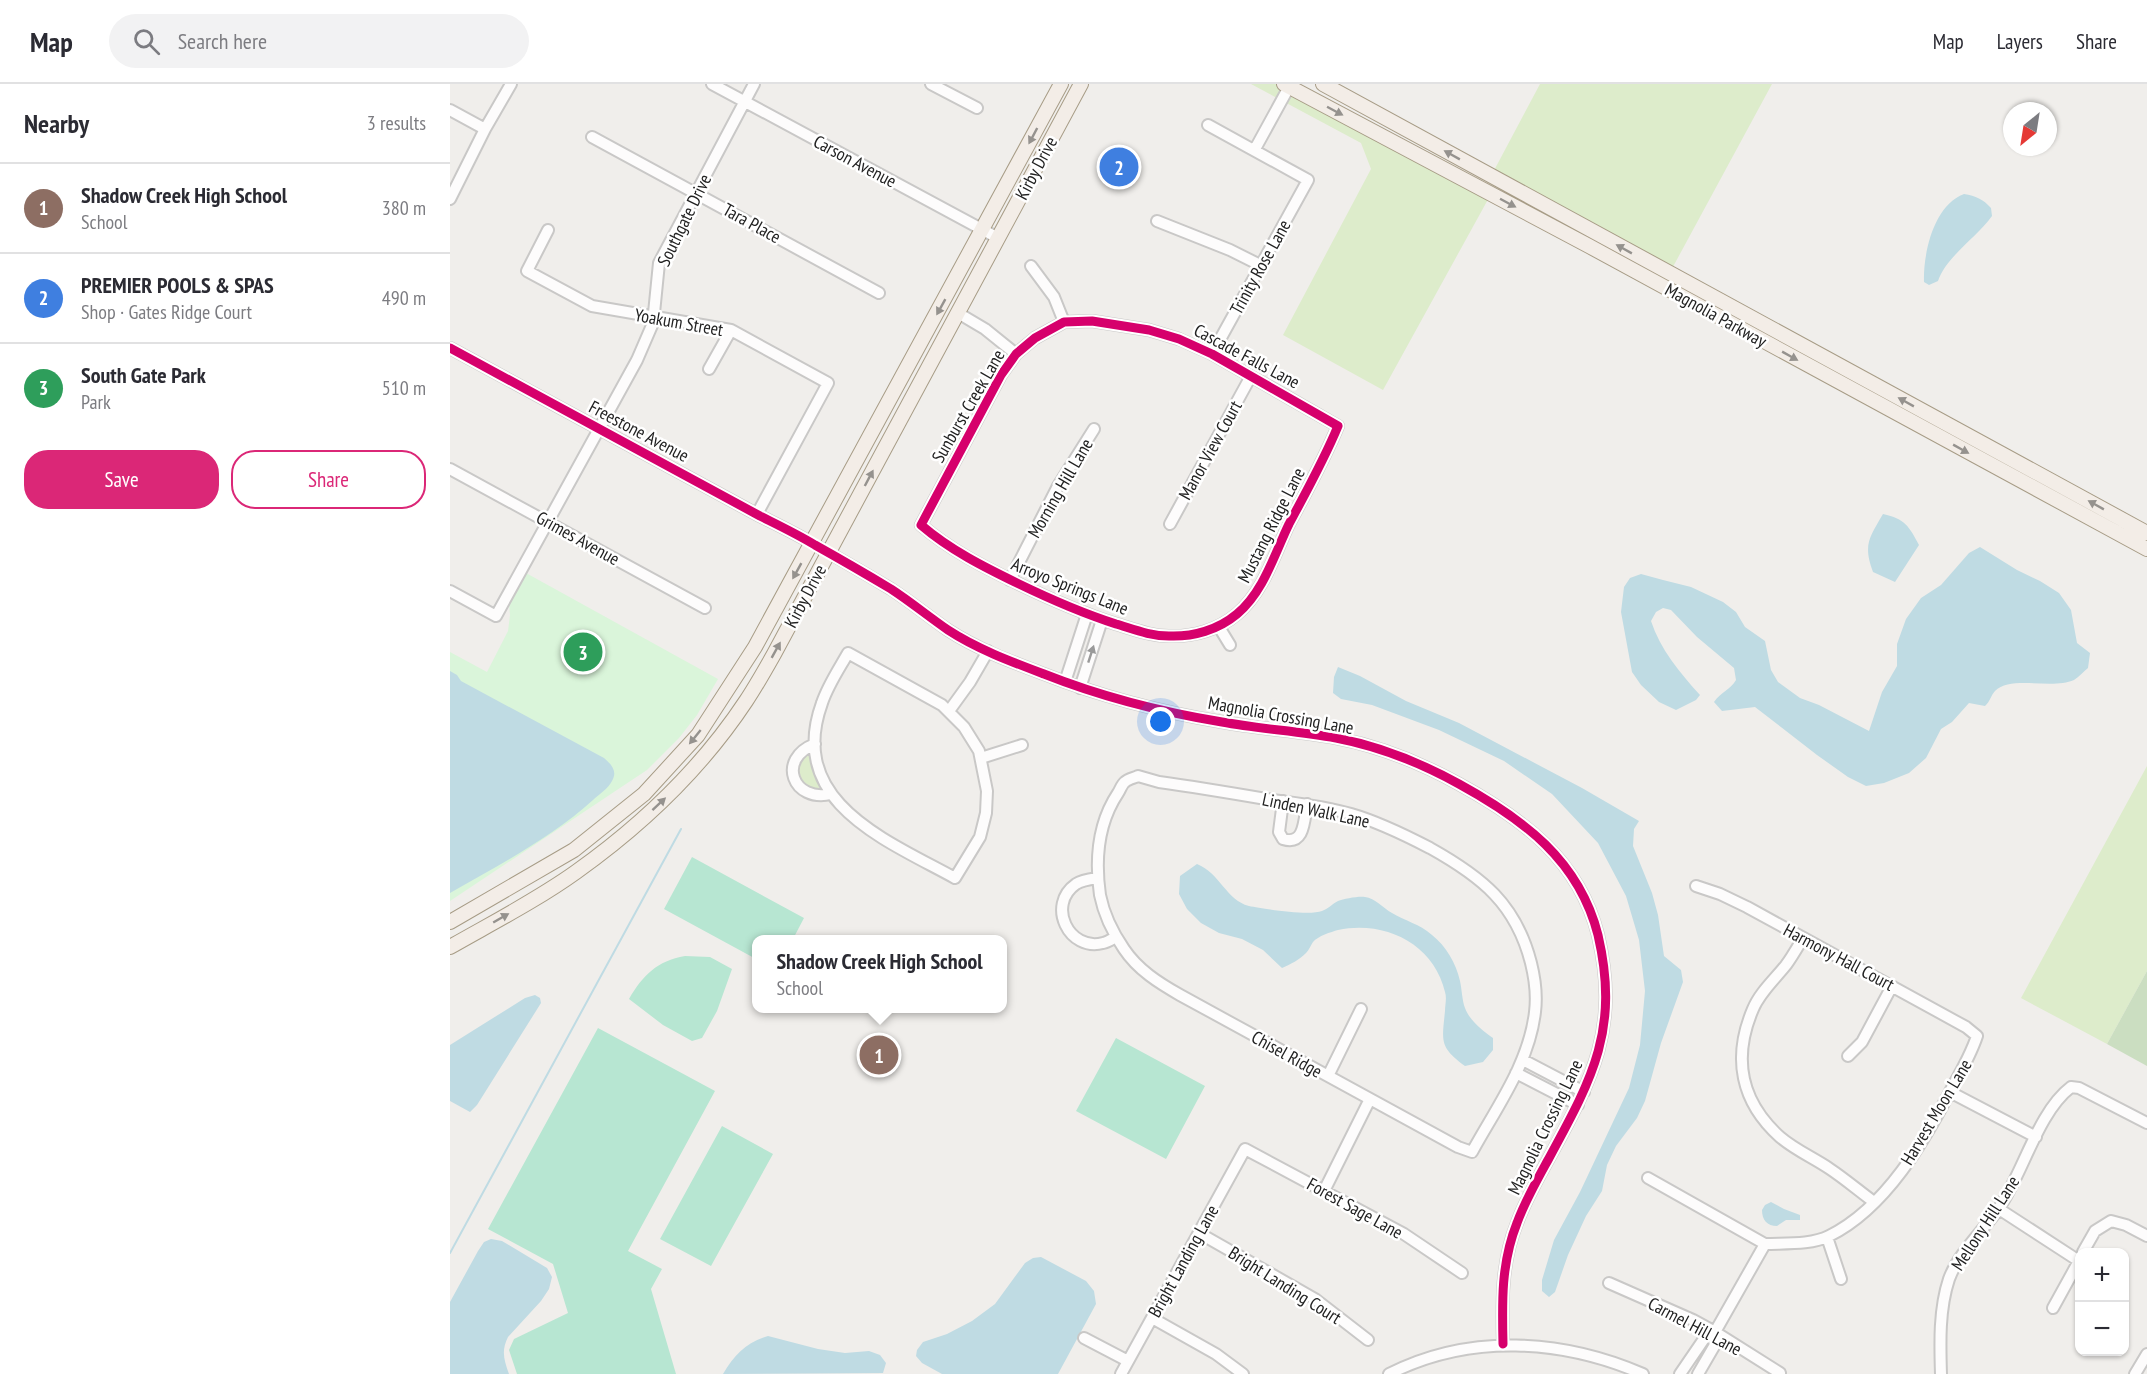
<!DOCTYPE html>
<meta charset="utf-8">
<style>
body{margin:0;font-family:"PT Sans Narrow",sans-serif;background:#f2f2f3;color:#2b2b33}
.controls{position:absolute;right:18px;bottom:18px;display:grid;overflow:hidden;border-radius:12px;box-shadow:0 2px 4px #0004}
.controls button{width:54px;height:54px;display:grid;place-items:center;padding:0;border:0;border-bottom:2px solid #e1e1e2;background:#fff;color:#2b2b33;font:30px sans-serif}
.compass{position:absolute;left:1553px;top:18px;width:54px;height:54px;border-radius:50%;background:#fff;box-shadow:0 2px 4px #0004;rotate:210deg}
.you{position:absolute;left:711px;top:638px;width:21px;height:21px;margin:-15px;border:4px solid #fff;border-radius:50%;background:#1a73e8;box-shadow:0 0 0 9px #1a73e833}
.badge{display:grid;place-items:center;width:39px;height:39px;border-radius:50%;background:#db2777;color:#fff;font-size:20px;font-weight:700}
.pin{position:absolute;translate:-50% -50%;border:3px solid #fff;box-shadow:0 2px 6px #0006}
.popup{position:absolute;left:302px;top:851px;width:255px;height:78px;box-sizing:border-box;display:grid;place-content:center;border-radius:12px;background:#fff;filter:drop-shadow(0 2px 4px #0005);font-size:20px;white-space:nowrap;color:#7c7c81}
.popup b{font-size:22px;color:#2b2b33}
.popup::after{content:'';position:absolute;left:50%;top:100%;margin-left:-12px;border:12px solid transparent;border-top-color:#fff}
.list{margin:0;padding:0;list-style:none}
h2{display:flex;justify-content:space-between;align-items:center;height:78px;margin:0;padding:0 24px;font-size:26px}
h2 small{font-size:20px;font-weight:400;color:#7c7c81}
.list li{display:grid;grid-template-columns:39px 1fr auto;gap:18px;align-items:center;box-sizing:border-box;height:90px;padding:0 24px;border-top:2px solid #e1e1e2}
.list b{display:block;font-size:22px;white-space:nowrap}
.list p{margin:0;font-size:20px;white-space:nowrap;color:#7c7c81}
.list em{font-size:20px;font-style:normal;color:#7c7c81}
.actions{display:flex;gap:12px;padding:18px 24px}
.actions a{flex:1;padding:14px 0;border:2px solid #db2777;border-radius:24px;text-align:center;font-size:21px;color:#db2777}
.actions .main{background:#db2777;color:#fff}
.icon{flex:none;width:33px;height:33px;fill:none;stroke:currentColor;stroke-width:2;stroke-linecap:round;stroke-linejoin:round}
.map{position:relative;flex:none;width:1697px;height:1290px;overflow:hidden}
header{display:flex;align-items:center;gap:36px;box-sizing:border-box;height:84px;padding:0 30px;background:#fff;border-bottom:2px solid #e1e1e2}
header strong{font-size:28px}
nav{display:flex;gap:33px;margin-inline-start:auto;font-size:21px}
.search{width:420px;height:54px;background:#f2f2f3;display:flex;align-items:center;gap:15px;box-sizing:border-box;padding:0 21px;border-radius:33px;color:#7c7c81;font-size:22px}
main{display:flex}
aside{flex:1;background:#fff}
.map>svg:first-child{display:block}
.grass{fill:#ddeccb}
.forest{fill:#cbdec1}
.park{fill:#daf5da}
.pitch{fill:#b7e6d2}
.water{fill:#bfdbe3}
.lines{fill:none;stroke-linecap:round;stroke-linejoin:round}
.stream{stroke:#bfdbe3;stroke-width:2}
.minor-casing{stroke:#c9c8c7;stroke-width:14}
.major-casing{stroke:#a79c86;stroke-width:16}
.minor{stroke:#fdfcfc;stroke-width:10}
.major{stroke:#f3ede7;stroke-width:14}
.cycleway-casing{stroke:#fff;stroke-width:13}
.cycleway{stroke:#d6006c;stroke-width:9}
.oneway{fill:#95928e}
.oneway2{fill:#9a9a9a}
.labels{text-anchor:middle;dominant-baseline:central;stroke-width:5;stroke-linejoin:round;paint-order:stroke}
.street-label{font-size:18px;fill:#222;stroke:#fff}
</style>
<header>
<strong>Map</strong>
<div class="search"><svg class="icon" aria-label="search" viewBox="0 0 24 24"><circle cx="10" cy="10" r="6"/><path d="M15 15l6 6"/></svg>Search here</div>
<nav><a>Map</a><a>Layers</a><a>Share</a></nav>
</header>
<main>
<aside>
<h2>Nearby<small>3 results</small></h2>
<ul class="list">
<li><span class="badge" style="background:#8d6e63">1</span><div><b>Shadow Creek High School</b><p>School</p></div><em>380 m</em></li>
<li><span class="badge" style="background:#3f7fe0">2</span><div><b>PREMIER POOLS &amp; SPAS</b><p>Shop · Gates Ridge Court</p></div><em>490 m</em></li>
<li><span class="badge" style="background:#2e9e5b">3</span><div><b>South Gate Park</b><p>Park</p></div><em>510 m</em></li>
</ul>
<div class="actions"><a class="main">Save</a><a>Share</a></div>
</aside>
<div class="map">
<svg width="1697" height="1290" viewBox="0 0 1697 1290">
<rect width="100%" height="100%" fill="#f0eeeb"/>
<path class="grass" d="M801 0H832L1041 110 933 306 833 251 921 85 911 59Z
M1090 0H1322L1218 192 1040 94Z
M358 669 361 671 371 701 368 706C348 706 347 687 352 673Z
M1697 682V887L1657 960 1571 914Z"/>
<path class="forest" d="M1697 887V982L1657 960Z"/>
<path class="park" d="M76 489 268 595 247 631 229 654 197 686 0 817V568L37 588 58 547 60 531 59 519Z"/>
<path class="pitch" d="M242 773 354 834 343 855 306 856V875L214 825Z
M235 872 260 873 282 885 267 927 252 954 242 957 213 941 179 915C193 891 207 877 235 872Z
M148 944 265 1007 178 1167 212 1185 201 1205 226 1290H67L59 1266 64 1255 118 1229 103 1180 38 1145Z
M666 954 755 1002 716 1075 626 1027Z
M272 1042 323 1070 261 1182 210 1155Z"/>
<path class="water" d="M1514 110C1526 112 1533 115 1541 124L1542 132C1526 154 1496 173 1488 197L1479 201 1474 198C1473 169 1484 121 1514 110Z
M1433 430C1455 435 1459 442 1469 461L1445 498 1423 488C1413 461 1419 454 1433 430Z
M1530 463 1567 486 1590 497 1609 509 1621 526 1627 559 1640 569 1638 584C1634 587 1629 593 1624 596 1602 606 1561 591 1545 607 1541 611 1540 618 1535 622L1519 619 1502 638 1491 645 1476 674 1459 689 1434 699 1416 702 1398 693 1367 671 1305 623 1272 627 1264 618C1271 608 1280 606 1286 596L1284 584 1247 553 1221 526 1213 524 1206 528 1201 537C1210 565 1230 589 1250 611L1246 616 1226 626 1209 618 1191 601 1182 588 1171 528 1174 503 1180 494 1191 490 1213 496 1241 503 1273 518 1286 528 1295 543 1315 557 1321 586 1328 598 1350 614 1369 621 1419 647 1432 608 1447 582V560L1456 535 1471 514 1491 501 1519 469Z
M888 583 910 592 956 617 1009 639 1132 704 1189 737 1184 745 1183 762 1202 809 1208 831 1214 872 1231 886 1233 898 1211 959 1195 1017 1187 1034 1166 1062 1157 1081 1152 1107 1136 1132 1118 1171 1105 1208 1099 1213 1092 1207V1196L1104 1156 1130 1108 1179 1004 1190 961 1195 907 1189 856 1176 812 1148 759 1102 710 1054 677 989 646 922 621 891 615 883 609 884 593Z
M0 587 7 591 11 597 154 674C161 680 168 687 162 697 158 705 149 710 143 716 101 754 49 781 0 809Z
M747 780C770 789 776 816 799 822 814 825 859 832 872 827 878 825 882 820 888 817 894 815 908 812 915 813 925 814 933 824 942 829 955 837 970 840 982 851 996 862 1006 879 1010 897 1012 906 1012 916 1015 924 1020 937 1032 946 1043 954V966L1033 978 1015 982C989 963 992 957 995 927 995 921 997 914 995 908 984 860 935 836 888 846 881 848 868 852 863 858 861 861 859 866 856 869 849 876 841 880 832 884L813 866 792 855 769 849 751 839 737 825 729 810 730 792Z
M85 911 90 914 91 919 27 1021 20 1028 0 1017V961L75 914Z
M1321 1118 1334 1125 1350 1131V1136H1336L1327 1142C1317 1142 1312 1136 1312 1126L1315 1121Z
M41 1155 52 1157 97 1184 102 1193 99 1205 91 1217 58 1253C51 1267 54 1276 59 1290H0V1218L28 1167 34 1158Z
M591 1173 636 1197 644 1207 646 1220 608 1290H492L472 1279 466 1272 467 1266 473 1258 497 1250 522 1237 545 1220 575 1179 583 1174Z
M318 1252 368 1265 395 1269 419 1267 430 1271 436 1279 433 1289 273 1290C285 1270 296 1259 318 1252Z"/>
<g class="lines">
<path class="stream" d="M0 1169 231 745"/>
<defs>
<path id="minor" d="M262 0 548 154
M481 0 527 24
M0 26 35 45
M758 41 858 96 762 270
M142 53 429 209
M805 65 839 3
M0 115 35 45 61 0
M707 137 780 166 810 181
M98 146 77 187 142 222 281 246 378 299 307 430
M581 182 604 213 614 238
M508 229 535 245 566 270
M642 237 699 246 729 255 762 270 888 342C874 376 856 408 839 440 824 471 814 507 787 530 768 546 743 553 719 552 700 552 683 545 666 540 632 529 600 515 569 500 534 483 500 466 471 441L551 291 566 270 585 254 614 238Z
M0 264C103 320 207 376 310 432 328 441 347 450 365 461 390 475 416 490 441 505 461 518 479 533 498 546 527 565 562 578 594 590 652 613 711 628 772 638 810 645 848 647 886 654 928 662 971 679 1009 700 1073 735 1129 776 1148 851 1170 946 1142 995 1098 1076 1087 1096 1075 1117 1067 1139 1051 1179 1052 1218 1053 1260
M259 285 281 246
M0 385 255 524
M720 440 801 292
M560 496 608 402 644 345
M0 507 46 532 187 276 203 239 209 179 304 0
M769 543 780 561
M398 569 492 621 514 643 529 667 537 707 536 729 530 753 505 794C436 756 336 718 372 619 378 601 389 585 398 569Z
M615 598 637 530
M630 604 652 536
M499 627 520 598 538 567
M365 660C326 675 343 719 381 710
M531 674 572 661
M688 692 709 698C745 703 781 709 816 715 845 719 874 722 901 730 929 738 955 751 980 764 1032 793 1066 820 1081 879 1085 895 1087 912 1085 928 1079 980 1046 1024 1022 1068L1008 1063 730 911C709 899 688 886 674 865 663 849 654 831 650 811 645 776 648 739 668 709 670 706 672 700 675 698 678 695 684 694 688 692Z
M833 717 829 748 833 755C855 762 854 736 857 720
M648 794C641 795 632 796 626 800 596 821 619 868 653 859 658 858 662 855 666 853
M1246 802 1270 810 1297 823 1516 943 1527 952C1521 970 1512 986 1503 1002 1475 1056 1436 1124 1379 1152 1361 1161 1335 1159 1315 1160
M1353 854C1347 864 1342 873 1336 881 1325 895 1310 908 1303 925 1282 974 1291 1018 1330 1053 1345 1066 1364 1074 1380 1085 1395 1095 1409 1107 1424 1118
M1398 972 1412 958 1442 902
M1073 976 1134 1008
M1066 989 1128 1021
M878 992 911 925
M1500 1008 1586 1053
M1198 1094 1315 1160
M874 1107 920 1015
M1549 1125 1629 1177
M749 1149 865 1215 918 1256
M1377 1153 1391 1195
M1633 1168 1645 1147 1661 1137 1676 1141 1697 1152
M1159 1199 1243 1236 1265 1248 1330 1289
M1603 1224 1630 1175
M702 1234 766 1270 793 1290
M634 1254 678 1277
M671 1290 795 1065 954 1150 1012 1189
M939 1290C1020 1249 1112 1255 1193 1290
M1230 1290 1256 1252 1265 1248
M1248 1290 1266 1259 1265 1248 1315 1160
M1491 1290C1490 1259 1489 1225 1499 1195 1509 1168 1533 1147 1549 1124 1573 1089 1588 1028 1621 1003L1629 1004 1697 1039
M1685 1290 1697 1270"/>
<path id="major" d="M834 0 1139 162 1697 465
M873 0 1697 449
M0 838 124 766 194 710 248 651 305 563 611 0
M0 863C42 839 87 816 126 788 192 741 251 685 296 617 306 602 315 586 324 570L631 0"/>
</defs>
<use href="#minor" class="minor-casing"/>
<use href="#major" class="major-casing"/>
<use href="#minor" class="minor"/>
<use href="#major" class="major"/>
<defs>
<path id="cycleway" d="M642 237 699 246 729 255 762 270 888 342C874 376 856 408 839 440 824 471 814 507 787 530 768 546 743 553 719 552 700 552 683 545 666 540 632 529 600 515 569 500 534 483 500 466 471 441L551 291 566 270 585 254 614 238Z
M0 264C103 320 207 376 310 432 328 441 347 450 365 461 390 475 416 490 441 505 461 518 479 533 498 546 527 565 562 578 594 590 652 613 711 628 772 638 810 645 848 647 886 654 928 662 971 679 1009 700 1073 735 1129 776 1148 851 1170 946 1142 995 1098 1076 1087 1096 1075 1117 1067 1139 1051 1179 1052 1218 1053 1260"/>
</defs>
<use href="#cycleway" class="cycleway-casing"/>
<use href="#cycleway" class="cycleway"/>
</g>
<defs><path id="oneway-solid" d="M-6-.8H1V-3.2L6.5 0L1 3.2V.8H-6Z" transform="scale(1.5)"/></defs>
<g class="oneway">
<use href="#oneway-solid" transform="translate(885 27) rotate(28)"/>
<use href="#oneway-solid" transform="translate(583 52) rotate(118)"/>
<use href="#oneway-solid" transform="translate(1002 71) rotate(-151)"/>
<use href="#oneway-solid" transform="translate(1058 119) rotate(28)"/>
<use href="#oneway-solid" transform="translate(1174 165) rotate(-151)"/>
<use href="#oneway-solid" transform="translate(491 223) rotate(119)"/>
<use href="#oneway-solid" transform="translate(1340 272) rotate(29)"/>
<use href="#oneway-solid" transform="translate(1456 318) rotate(-151)"/>
<use href="#oneway-solid" transform="translate(1511 365) rotate(29)"/>
<use href="#oneway-solid" transform="translate(419 394) rotate(-62)"/>
<use href="#oneway-solid" transform="translate(1646 421) rotate(-151)"/>
<use href="#oneway-solid" transform="translate(347 487) rotate(119)"/>
<use href="#oneway-solid" transform="translate(326 566) rotate(-61)"/>
<use href="#oneway-solid" transform="translate(245 653) rotate(129)"/>
<use href="#oneway-solid" transform="translate(209 720) rotate(-43)"/>
<use href="#oneway-solid" transform="translate(51 834) rotate(-30)"/>
</g>
<use class="oneway2" href="#oneway-solid" transform="translate(641 570) rotate(-72)"/>
<g class="labels">
<g class="street-label">
<text transform="translate(405 77) rotate(28)">Carson Avenue</text>
<text transform="translate(586 84) rotate(-62)">Kirby Drive</text>
<text transform="translate(234 136) rotate(-64)">Southgate Drive</text>
<text transform="translate(302 139) rotate(29)">Tara Place</text>
<text transform="translate(810 183) rotate(-61)">Trinity Rose Lane</text>
<text transform="translate(1266 231) rotate(29)">Magnolia Parkway</text>
<text transform="translate(229 238) rotate(10)">Yoakum Street</text>
<text transform="translate(797 272) rotate(28)">Cascade Falls Lane</text>
<text transform="translate(518 322) rotate(-60)">Sunburst Creek Lane</text>
<text transform="translate(189 347) rotate(28)">Freestone Avenue</text>
<text transform="translate(760 366) rotate(-61)">Manor View Court</text>
<text transform="translate(610 404) rotate(-60)">Morning Hill Lane</text>
<text transform="translate(821 441) rotate(-63)">Mustang Ridge Lane</text>
<text transform="translate(128 454) rotate(29)">Grimes Avenue</text>
<text transform="translate(620 502) rotate(22)">Arroyo Springs Lane</text>
<text transform="translate(355 512) rotate(-62)">Kirby Drive</text>
<text transform="translate(831 631) rotate(10)">Magnolia Crossing Lane</text>
<text transform="translate(866 726) rotate(12)">Linden Walk Lane</text>
<text transform="translate(1389 873) rotate(28)">Harmony Hall Court</text>
<text transform="translate(837 970) rotate(29)">Chisel Ridge</text>
<text transform="translate(1486 1028) rotate(-59)">Harvest Moon Lane</text>
<text transform="translate(1095 1043) rotate(-64)">Magnolia Crossing Lane</text>
<text transform="translate(905 1124) rotate(29)">Forest Sage Lane</text>
<text transform="translate(1535 1139) rotate(-57)">Mellony Hill Lane</text>
<text transform="translate(733 1177) rotate(-61)">Bright Landing Lane</text>
<text transform="translate(835 1201) rotate(32)">Bright Landing Court</text>
<text transform="translate(1245 1242) rotate(28)">Carmel Hill Lane</text>
</g>
</g>
</svg>
<div class="controls">
<button>+</button>
<button>−</button>
</div>
<svg class="compass" viewBox="-18 -18 36 36"><path d="M0-13l5 13h-10z" fill="#e53935"/><path d="M0 13l5-13h-10z" fill="#7c7c81"/></svg>
<div class="you"></div>
<div class="pin badge" style="left:429px;top:971px;background:#8d6e63">1</div>
<div class="popup"><b>Shadow Creek High School</b>School</div>
<div class="pin badge" style="left:669px;top:83px;background:#3f7fe0">2</div>
<div class="pin badge" style="left:133px;top:568px;background:#2e9e5b">3</div>
</div>
</main>
